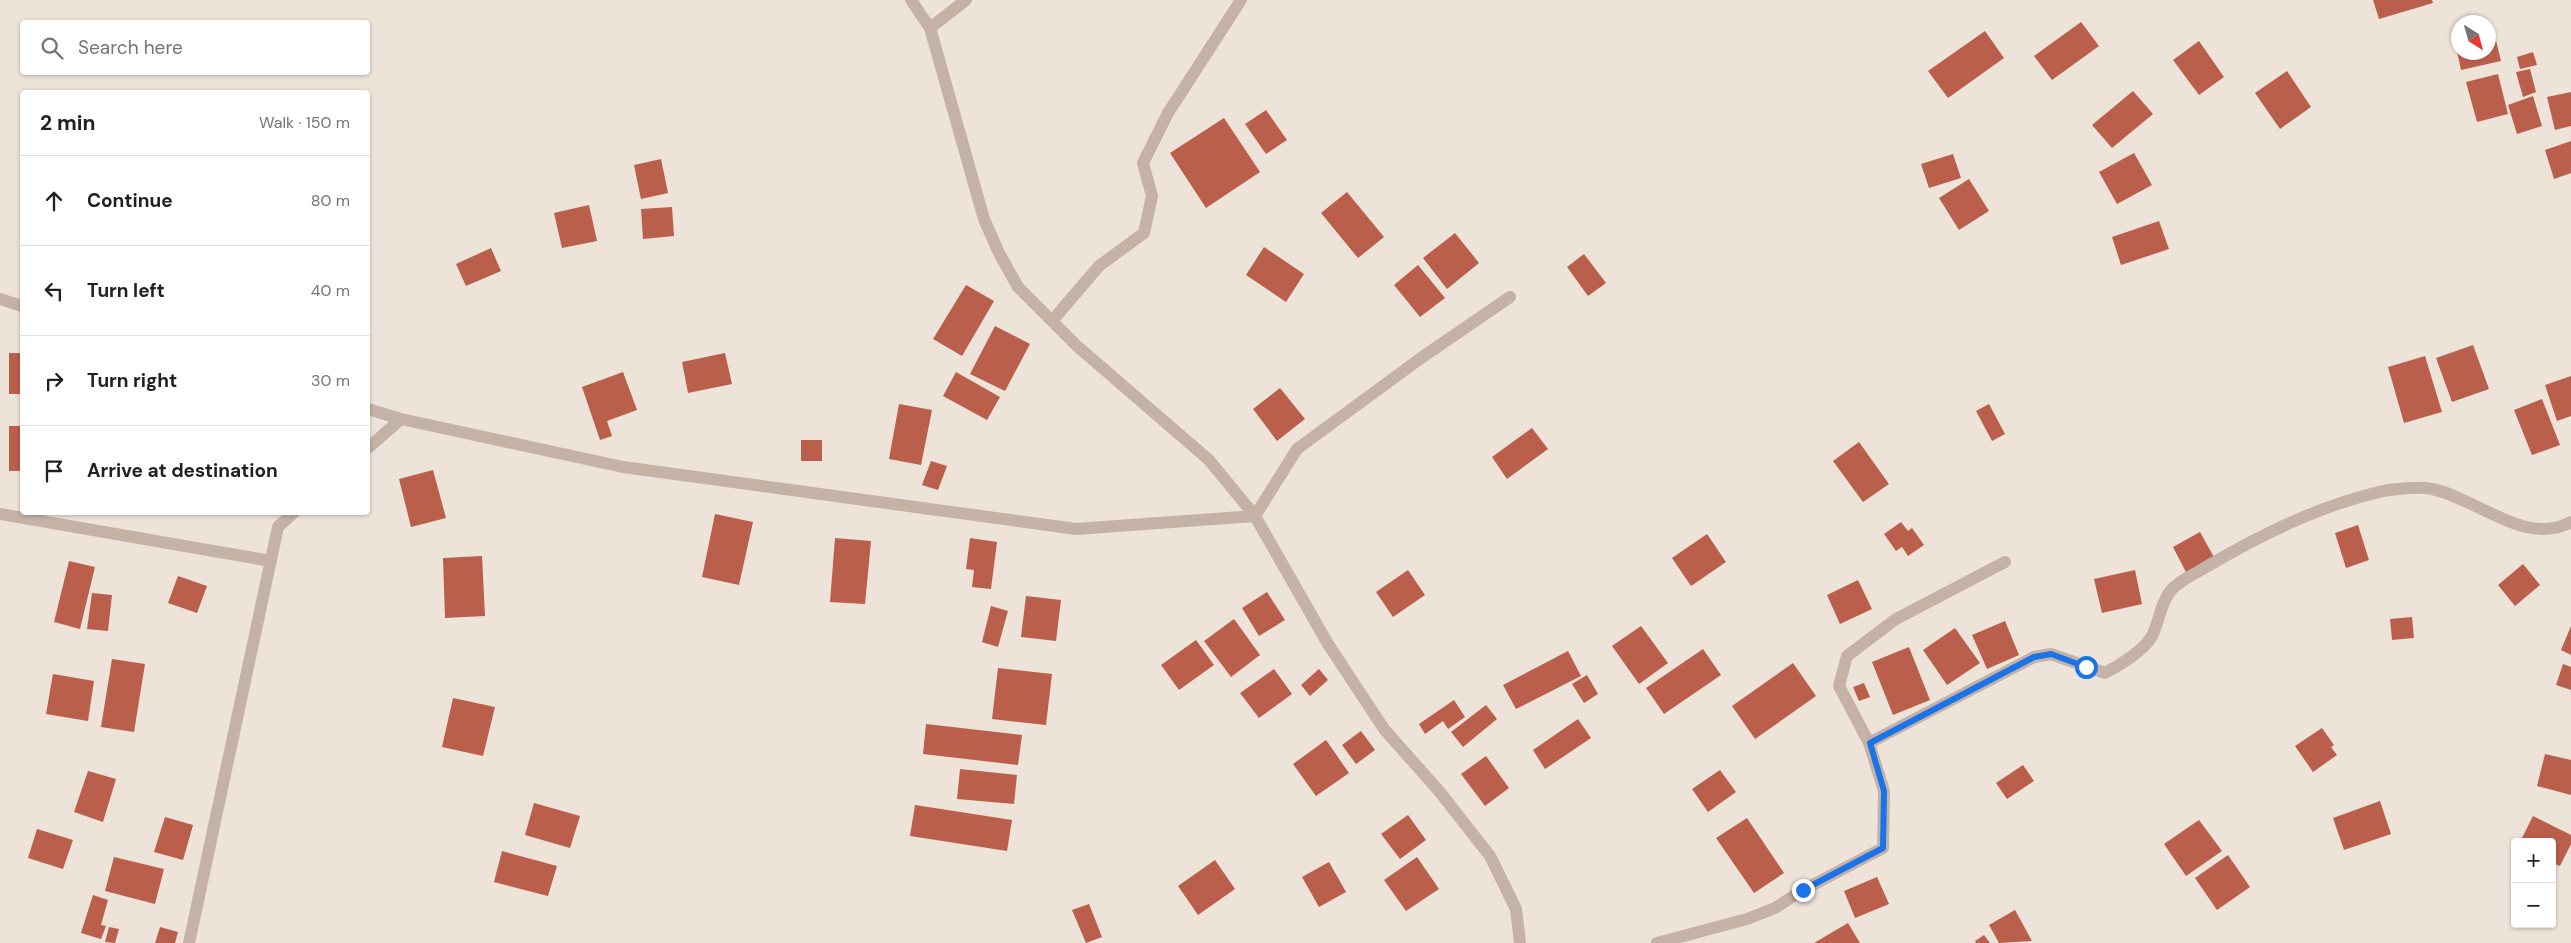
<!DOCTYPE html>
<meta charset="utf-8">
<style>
body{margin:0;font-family:"DM Sans",sans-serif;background:#f2f2f2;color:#202124}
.controls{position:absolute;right:15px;bottom:15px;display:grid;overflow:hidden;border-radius:5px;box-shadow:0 1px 4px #0004}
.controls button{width:45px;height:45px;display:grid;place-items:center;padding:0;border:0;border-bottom:1px solid #e0e0e0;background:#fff;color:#202124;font:25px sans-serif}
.compass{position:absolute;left:2451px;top:15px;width:45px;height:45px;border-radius:50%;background:#fff;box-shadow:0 1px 4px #0004;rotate:143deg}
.stop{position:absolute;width:15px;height:15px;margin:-11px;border:4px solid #1a73e8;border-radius:50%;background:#fff}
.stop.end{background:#1a73e8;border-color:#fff;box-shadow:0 1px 5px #0008}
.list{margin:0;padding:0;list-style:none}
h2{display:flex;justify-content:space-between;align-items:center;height:65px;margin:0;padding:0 20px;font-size:21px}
h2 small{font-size:16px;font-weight:400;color:#757577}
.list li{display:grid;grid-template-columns:32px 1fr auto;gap:15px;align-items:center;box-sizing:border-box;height:90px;padding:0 20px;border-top:1px solid #e0e0e0}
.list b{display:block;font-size:19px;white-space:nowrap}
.list em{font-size:16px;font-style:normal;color:#757577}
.icon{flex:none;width:28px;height:28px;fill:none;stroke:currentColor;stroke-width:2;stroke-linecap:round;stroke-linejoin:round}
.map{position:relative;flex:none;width:2571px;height:943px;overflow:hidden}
.search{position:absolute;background:#fff;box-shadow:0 1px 4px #0004;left:20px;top:20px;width:350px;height:55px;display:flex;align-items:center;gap:12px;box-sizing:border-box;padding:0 18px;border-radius:5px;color:#757577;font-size:19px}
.panel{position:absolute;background:#fff;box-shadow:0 1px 4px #0004;left:20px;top:90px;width:350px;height:425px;border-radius:5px}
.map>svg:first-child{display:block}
.building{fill:#b95f4b}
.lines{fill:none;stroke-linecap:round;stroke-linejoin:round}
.minor{stroke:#c4b2a6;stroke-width:12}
.route{stroke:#1a73e8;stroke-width:6}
</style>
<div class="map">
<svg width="2571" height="943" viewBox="0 0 2571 943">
<rect width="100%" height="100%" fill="#eee3d9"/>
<path class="building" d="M2373 0H2432L2433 3 2379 19Z
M2081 22 2099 46 2052 80 2034 56Z
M2493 28 2501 61 2461 70 2454 37 2458 36V52H2488V29Z
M1985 31 2004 58 1948 98 1928 71Z
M2199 41 2224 77 2199 95 2173 60Z
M2533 52 2537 65 2520 69 2517 57Z
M2530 69 2536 92 2523 97 2516 72Z
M2287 71 2311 107 2280 129 2255 93Z
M2498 74 2508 114 2477 122 2466 82Z
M2133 91 2153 114 2112 148 2092 125Z
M2571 92V126L2555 130 2547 97Z
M2533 96 2542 126 2517 134 2508 105Z
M1266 110 1287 140 1266 154 1245 124Z
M1224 118 1260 172 1206 208 1170 153Z
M2571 141V173L2554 179 2545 150Z
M2134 153 2152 185 2117 204 2099 172Z
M1953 154 1961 178 1929 188 1921 164Z
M661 159 668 193 641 199 634 165Z
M1969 179 1989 211 1959 230 1939 198Z
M1347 192 1384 237 1358 258 1321 213Z
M589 205 597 241 562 248 554 213Z
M672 207 674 236 643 239 641 209Z
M2159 221 2169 249 2121 265 2112 237Z
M1455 233 1479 263 1447 289 1423 258Z
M1264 247 1304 274 1286 302 1246 275Z
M491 248 501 271 466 286 456 264Z
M1584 254 1606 283 1588 296 1567 267Z
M1418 265 1445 298 1420 317 1394 285Z
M966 285 994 301 962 356 933 339Z
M995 326 1030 344 1005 391 970 374Z
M2473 345 2489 389 2452 402 2436 358Z
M9 353H22V394H9Z
M725 353 732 384 688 393 682 362Z
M2425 356 2442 412 2404 423 2388 367Z
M623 372 637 410 607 421 612 436 600 440 582 387Z
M956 372 1000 397 987 420 943 396Z
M2571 376V416L2557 421 2545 385Z
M1280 388 1305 419 1277 441 1253 409Z
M2542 399 2560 445 2532 455 2514 410Z
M899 404 932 410 921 465 889 459Z
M1989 404 2005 434 1992 441 1976 411Z
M9 426H22V471H9Z
M1532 428 1548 449 1507 479 1492 457Z
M801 440H822V461H801Z
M1859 442 1889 484 1863 502 1833 461Z
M931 461 947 466 938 490 922 485Z
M433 470 446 518 411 527 399 479Z
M715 514 753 522 739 585 702 577Z
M1901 522 1908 531 1912 528 1924 545 1908 556 1902 547 1896 551 1884 534Z
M2358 525 2369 560 2346 568 2335 533Z
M2200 532 2215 559 2187 574 2173 547Z
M1707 534 1726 562 1691 586 1672 558Z
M835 538 871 541 865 604 830 602Z
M970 538 997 542 991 589 972 587 974 570 966 569Z
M482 556 485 616 445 618 443 558Z
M69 561 95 567 80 629 54 622Z
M2523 564 2540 585 2515 606 2498 585Z
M1408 570 1425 595 1393 617 1376 592Z
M2135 570 2142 604 2102 613 2094 579Z
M178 576 207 586 197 613 168 603Z
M1858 580 1872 609 1840 624 1827 595Z
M1267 592 1285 620 1259 636 1242 608Z
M92 593 112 595 108 631 87 629Z
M1026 596 1061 600 1056 641 1021 637Z
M991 606 1008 611 998 647 982 642Z
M2412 617 2414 638 2392 640 2390 619Z
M1234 619 1260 655 1231 677 1204 641Z
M2005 621 2019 655 1987 669 1972 635Z
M1641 626 1668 663 1639 684 1612 646Z
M2571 626V655L2561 650Z
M1955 628 1980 663 1947 685 1923 650Z
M1196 640 1214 665 1179 690 1161 665Z
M1909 647 1930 700 1893 715 1872 662Z
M1703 649 1721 675 1664 714 1646 688Z
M1568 651 1581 676 1516 709 1503 685Z
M112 659 145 664 134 732 101 727Z
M1793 663 1816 696 1755 739 1732 706Z
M2563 664 2571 667V690L2556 685Z
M998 668 1052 674 1046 725 992 719Z
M1274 669 1292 694 1259 718 1240 693Z
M1319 669 1328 680 1310 696 1301 685Z
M53 674 94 681 88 721 46 714Z
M1587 675 1598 694 1584 703 1572 684Z
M1864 683 1870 697 1859 701 1853 687Z
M453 698 495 707 483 756 442 747Z
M1454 700 1465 717 1448 729 1443 721 1425 734 1419 724Z
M1486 705 1497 719 1463 747 1451 732Z
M1578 719 1591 738 1545 769 1533 750Z
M926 724 1022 735 1018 765 923 754Z
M2322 728 2334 745 2331 747 2337 755 2313 772 2295 746Z
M1361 731 1375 750 1356 764 1342 745Z
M1326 740 1349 773 1316 796 1293 764Z
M2545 754 2571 760V795L2537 786Z
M1486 756 1509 788 1485 806 1461 774Z
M2023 765 2034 781 2007 799 1996 783Z
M960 769 1017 775 1014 804 957 799Z
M1720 770 1736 792 1708 812 1692 789Z
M88 771 116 779 103 822 74 812Z
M2380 801 2391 834 2344 850 2333 818Z
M534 803 580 816 570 848 525 835Z
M915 805 1012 820 1007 851 910 836Z
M1408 815 1426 840 1400 859 1381 834Z
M2533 816 2571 835V844L2560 866 2552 863V842H2520Z
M165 817 193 825 183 860 154 852Z
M1747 818 1784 873 1754 893 1716 838Z
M2199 820 2222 851 2186 876 2164 844Z
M37 829 73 840 63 869 28 858Z
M502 851 557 866 548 896 494 882Z
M2228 855 2250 887 2217 910 2195 878Z
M114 857 164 869 155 904 105 891Z
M1417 857 1439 889 1406 911 1384 880Z
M1215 860 1235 889 1198 915 1178 886Z
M1329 862 1346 892 1319 907 1302 877Z
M1877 877 1889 904 1855 918 1844 891Z
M93 895 108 900 101 925 106 926 101 939 81 933Z
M1089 904 1102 937 1086 943 1072 910Z
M2015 910 2032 941 1999 943 1989 925Z
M1848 923 1860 943H1814Z
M109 927 119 929 115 943 105 942Z
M160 927 178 932 175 943H155Z
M1984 935 1990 943H1976L1975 941Z"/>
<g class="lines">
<path class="minor" d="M911 0 930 28 984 219 999 253 1018 287 1077 346 1209 460 1255 516 1328 644 1384 729 1439 791 1490 856 1516 909 1520 943
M930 28 966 0
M0 299 22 306
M1052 321 1099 266 1144 233 1152 196 1143 163 1168 113 1241 0
M368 409 401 419 623 467 1076 529 1255 516 1297 449 1421 358 1510 297
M368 448 401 419
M0 514 271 561
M1869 743 1839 686 1847 656 1896 619 2005 562
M189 943 278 527 294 512
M1657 943 1747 919 1775 908 1803 890 1883 848 1884 791 1869 743 2034 657 2051 654 2105 673C2120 665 2144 650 2152 636 2159 622 2160 606 2169 593 2176 582 2195 574 2206 567 2260 535 2318 506 2379 492 2391 489 2421 486 2432 489 2477 498 2525 547 2571 522"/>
</g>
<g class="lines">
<path class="route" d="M1803 890 1883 848 1884 791 1870 743 2034 657 2051 654 2086 667"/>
</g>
</svg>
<div class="controls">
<button>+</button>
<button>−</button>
</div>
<svg class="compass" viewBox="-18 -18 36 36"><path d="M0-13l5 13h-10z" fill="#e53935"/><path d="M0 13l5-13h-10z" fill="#757577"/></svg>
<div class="stop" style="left:2086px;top:667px"></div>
<div class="stop end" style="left:1803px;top:890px"></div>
<div class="search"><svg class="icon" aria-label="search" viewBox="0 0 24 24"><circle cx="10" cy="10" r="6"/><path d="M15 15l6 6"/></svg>Search here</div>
<section class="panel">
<h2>2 min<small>Walk · 150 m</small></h2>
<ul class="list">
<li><svg class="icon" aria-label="ahead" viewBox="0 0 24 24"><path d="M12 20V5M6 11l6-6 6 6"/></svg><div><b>Continue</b></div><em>80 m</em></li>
<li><svg class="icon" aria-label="left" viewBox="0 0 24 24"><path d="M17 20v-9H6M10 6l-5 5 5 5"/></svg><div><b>Turn left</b></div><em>40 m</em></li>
<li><svg class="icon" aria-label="right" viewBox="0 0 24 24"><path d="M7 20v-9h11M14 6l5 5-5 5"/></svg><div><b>Turn right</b></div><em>30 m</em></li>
<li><svg class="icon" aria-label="arrive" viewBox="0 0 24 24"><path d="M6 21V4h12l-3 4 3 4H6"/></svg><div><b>Arrive at destination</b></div></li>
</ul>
</section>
</div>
